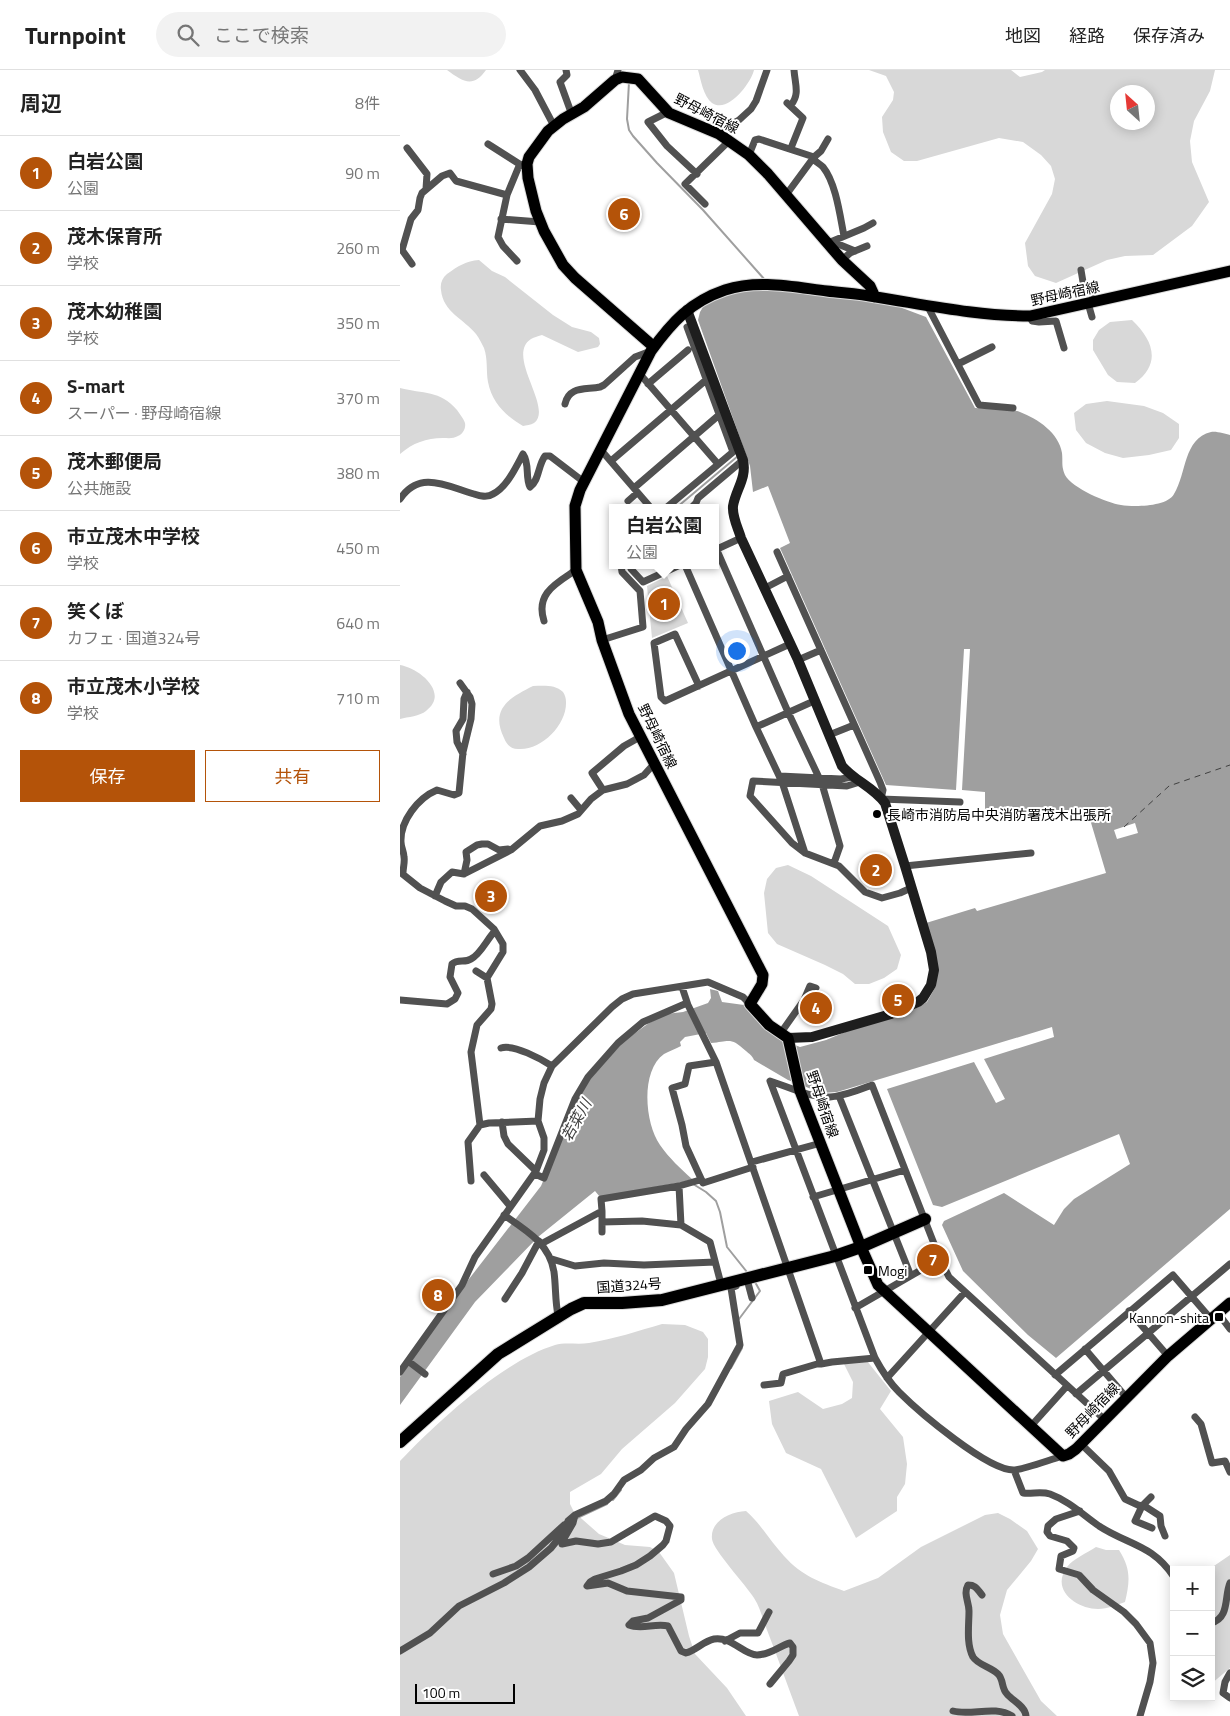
<!DOCTYPE html>
<html lang="ja">
<meta charset="utf-8">
<style>
body{margin:0;font-family:"Titillium Web","Noto Sans JP",sans-serif;background:#f2f2f2;color:#222}
.controls{position:absolute;right:15px;bottom:15px;display:grid;overflow:hidden;border-radius:0px;box-shadow:0 2px 12px #0003}
.controls button{width:45px;height:45px;display:grid;place-items:center;padding:0;border:0;border-bottom:1px solid #e0e0e0;background:#fff;color:#222;font:25px sans-serif}
.compass{position:absolute;left:710px;top:15px;width:45px;height:45px;border-radius:50%;background:#fff;box-shadow:0 2px 12px #0003;rotate:333deg}
.scale{position:absolute;left:15px;bottom:12px;width:100px;box-sizing:border-box;padding-left:5px;border:2px solid #000;border-top:0;font-size:14px;line-height:18px;white-space:nowrap;color:#000;-webkit-text-stroke:4px #fff;paint-order:stroke}
.you{position:absolute;left:336px;top:580px;width:18px;height:18px;margin:-12px;border:4px solid #fff;border-radius:50%;background:#1a73e8;box-shadow:0 0 0 8px #1a73e833}
.badge{display:grid;place-items:center;width:32px;height:32px;border-radius:50%;background:#b45309;color:#fff;font-size:16px;font-weight:700}
.pin{position:absolute;translate:-50% -50%;border:2px solid #fff;box-shadow:0 1px 5px #0006}
.popup{position:absolute;left:209px;top:434px;width:110px;height:65px;box-sizing:border-box;display:grid;place-content:center;border-radius:0px;background:#fff;filter:drop-shadow(0 1px 4px #0005);font-size:16px;white-space:nowrap;color:#767676}
.popup b{font-size:19px;color:#222}
.popup::after{content:'';position:absolute;left:50%;top:100%;margin-left:-10px;border:10px solid transparent;border-top-color:#fff}
.list{margin:0;padding:0;list-style:none}
h2{display:flex;justify-content:space-between;align-items:center;height:65px;margin:0;padding:0 20px;font-size:21px}
h2 small{font-size:16px;font-weight:400;color:#767676}
.list li{display:grid;grid-template-columns:32px 1fr auto;gap:15px;align-items:center;box-sizing:border-box;height:75px;padding:0 20px;border-top:1px solid #e0e0e0}
.list b{display:block;font-size:19px;white-space:nowrap}
.list p{margin:0;font-size:16px;white-space:nowrap;color:#767676}
.list em{font-size:16px;font-style:normal;color:#767676}
.actions{display:flex;gap:10px;padding:15px 20px}
.actions a{flex:1;padding:11px 0;border:1px solid #b45309;border-radius:0px;text-align:center;font-size:18px;color:#b45309}
.actions .main{background:#b45309;color:#fff}
.icon{flex:none;width:28px;height:28px;fill:none;stroke:currentColor;stroke-width:2;stroke-linecap:round;stroke-linejoin:round}
.map{position:relative;flex:none;width:830px;height:1646px;overflow:hidden}
header{display:flex;align-items:center;gap:30px;box-sizing:border-box;height:70px;padding:0 25px;background:#fff;border-bottom:1px solid #e0e0e0}
header strong{font-size:24px}
nav{display:flex;gap:28px;margin-inline-start:auto;font-size:18px}
.search{width:350px;height:45px;background:#f2f2f2;display:flex;align-items:center;gap:12px;box-sizing:border-box;padding:0 18px;border-radius:28px;color:#767676;font-size:19px}
main{display:flex}
aside{flex:1;background:#fff}
.map>svg:first-child{display:block}
.green{fill:#d8d8d8;fill-rule:evenodd}
.water{fill:#9f9f9f}
.pier{fill:#fff}
.lines{fill:none;stroke-linecap:round;stroke-linejoin:round}
.stream{stroke:#9f9f9f;stroke-width:2}
.ferry{stroke:#404040;stroke-width:1;stroke-dasharray:6 5;stroke-linecap:butt}
.primary-casing{stroke:#dbdbdb;stroke-width:13}
.highway-casing{stroke:#dbdbdb;stroke-width:14}
.street{stroke:#515151;stroke-width:7}
.secondary{stroke:#1e1e1e;stroke-width:10}
.primary{stroke:#000;stroke-width:11}
.highway{stroke:#000;stroke-width:12}
.poi-dot{fill:#000;stroke:#fff;stroke-width:2}
.labels{text-anchor:middle;dominant-baseline:central;stroke-width:4;stroke-linejoin:round;paint-order:stroke}
.street-label{font-size:14px;fill:#000;stroke:#fff}
.poi-label{font-size:14px;fill:#000;stroke:#fff;text-anchor:start}
.water-label{font-size:15px;font-style:italic;fill:#404040;stroke:#fff}
</style>
<header>
<strong>Turnpoint</strong>
<div class="search"><svg class="icon" aria-label="search" viewBox="0 0 24 24"><circle cx="10" cy="10" r="6"/><path d="M15 15l6 6"/></svg>ここで検索</div>
<nav><a>地図</a><a>経路</a><a>保存済み</a></nav>
</header>
<main>
<aside>
<h2>周辺<small>8件</small></h2>
<ul class="list">
<li><span class="badge">1</span><div><b>白岩公園</b><p>公園</p></div><em>90 m</em></li>
<li><span class="badge">2</span><div><b>茂木保育所</b><p>学校</p></div><em>260 m</em></li>
<li><span class="badge">3</span><div><b>茂木幼稚園</b><p>学校</p></div><em>350 m</em></li>
<li><span class="badge">4</span><div><b>S-mart</b><p>スーパー · 野母崎宿線</p></div><em>370 m</em></li>
<li><span class="badge">5</span><div><b>茂木郵便局</b><p>公共施設</p></div><em>380 m</em></li>
<li><span class="badge">6</span><div><b>市立茂木中学校</b><p>学校</p></div><em>450 m</em></li>
<li><span class="badge">7</span><div><b>笑くぼ</b><p>カフェ · 国道324号</p></div><em>640 m</em></li>
<li><span class="badge">8</span><div><b>市立茂木小学校</b><p>学校</p></div><em>710 m</em></li>
</ul>
<div class="actions"><a class="main">保存</a><a>共有</a></div>
</aside>
<div class="map">
<svg width="830" height="1646" viewBox="0 0 830 1646">
<rect width="100%" height="100%" fill="#fff"/>
<path class="green" d="M47 0H86C73 19 62 11 47 0Z
M298 0H354C351 13 328 44 312 33 303 26 301 10 298 0Z
M469 0H611L620 7 642 2 645 0H815L810 21 794 51 790 71 792 92 809 132 792 156 753 185 725 186 707 190 656 213 635 206 628 196 625 173 652 124 655 109 651 96 641 85 623 72 599 68 517 91H504L491 82 483 62 482 47 493 30 494 22 486 6ZM718 22H748V52H718Z
M79 190 92 201 105 207 153 245 172 257 191 262 199 268 200 274 198 277 178 282 142 265C139 266 134 267 131 269 105 286 154 338 134 353 131 355 126 355 123 356 106 346 92 333 88 312 86 301 88 289 84 278 82 274 79 268 76 264 64 249 43 242 41 220 40 214 42 208 47 204 58 196 66 191 79 190Z
M732 250C753 270 762 293 735 313L717 312 708 305 693 280V270L699 260 710 252Z
M0 318C23 324 40 320 57 340 59 343 64 349 65 353 66 358 63 364 58 366 53 369 48 368 43 368 26 368 13 373 0 384Z
M707 331 744 336 763 343 779 354V368L771 380 749 385 723 388 705 383 686 373 676 360 674 343 686 334Z
M267 506 288 553 252 568 247 516Z
M0 595C19 598 50 623 26 641 20 646 8 647 0 649Z
M133 616C142 616 155 614 163 622 165 625 166 628 166 632 167 655 141 681 118 679 111 679 107 675 104 668 90 639 109 628 133 616Z
M388 795 411 806 488 856 501 885 497 899 484 908 469 914H455L443 904 425 895 377 874 368 863 364 823 367 809 376 798Z
M262 1254 285 1255 303 1262 308 1269V1287L305 1299 275 1333 222 1379 201 1404 170 1422V1434L174 1442 199 1464 225 1475 250 1477 259 1482 274 1503 289 1566 295 1584 327 1618 346 1646H0V1391C37 1352 103 1291 155 1275 165 1272 178 1275 189 1273 214 1269 238 1261 262 1254Z
M467 1291 491 1321 480 1339 503 1367 507 1394 505 1414 497 1427V1441L456 1468 421 1399 386 1383 372 1354 369 1331 398 1322 423 1339 442 1334 452 1328 453 1312 444 1294Z
M346 1441C361 1454 370 1471 384 1486 402 1506 420 1512 444 1521L478 1508 521 1477 585 1445 598 1443 610 1449 627 1461 638 1479 631 1491 607 1520 600 1545 603 1564 641 1631 657 1646H399C388 1617 378 1588 367 1560 363 1550 360 1537 354 1528 346 1515 313 1480 312 1469 310 1451 330 1442 346 1441Z
M696 1477 706 1480H719C731 1499 730 1511 725 1532 716 1535 708 1539 698 1539 677 1539 650 1520 667 1497 673 1489 687 1483 696 1477Z
M830 1485V1598L811 1614V1500H808Z"/>
<path class="water" d="M364 218 489 233 526 247 575 338C588 339 610 338 620 342 638 349 659 363 662 383 663 393 661 395 665 405 672 418 707 433 721 435 734 437 767 437 774 424 787 403 783 369 811 362 817 361 825 364 830 365V1139L656 1288 628 1265 563 1201 542 1155 544 1151 604 1123 654 1155 664 1139 674 1129 730 1094 719 1064 542 1137 533 1135 487 1019 574 992 596 1033 605 1029 584 989 654 967 652 957 437 1022 421 1023 414 1020 388 1010 354 990C352 985 349 984 346 981 331 967 330 971 311 973L306 963 285 967 280 972 281 976C276 979 269 981 264 984 240 1001 245 1054 260 1075 269 1088 281 1099 292 1109L283 1112 200 1127 195 1121 138 1167 75 1232 0 1335V1307L69 1209 141 1116 180 1025 194 1003 224 971 249 953 266 944 283 942 308 933 311 928 310 919 318 921 322 932 344 935 377 968 400 977 426 970 450 960 507 943 527 932 536 916 526 853 575 838 577 841 706 803 689 746 585 739V722L562 720 570 579H564L556 720 486 715 380 478 390 473 368 416 353 422 350 396 298 250 300 242 306 232 335 221Z"/>
<path class="pier" d="M735 753 738 763 717 769 714 760Z"/>
<g class="lines">
<path class="stream" d="M229 12 227 49 229 60 233 66 257 93 303 140 365 210
M276 438 338 386
M293 1114 306 1122 316 1131 320 1142 327 1177 347 1202
M339 1249 360 1221 355 1212
M331 1298 342 1278
M213 1430 221 1420
M175 1449 207 1434"/>
<path class="ferry" d="M724 757 769 716 830 695"/>
<defs>
<path id="primary" d="M830 201 630 246C578 246 527 235 476 227 459 224 443 223 427 221 394 217 358 209 325 220 290 232 272 252 251 281L180 420 175 436 176 500 198 552 202 570 229 644 363 905 362 914 350 934 369 955 388 968 400 1021 461 1177 478 1215 663 1386 669 1384 676 1379 768 1286 830 1233
M254 277 175 208 163 195 144 161 136 141 128 108 127 94 129 87 148 61 163 49 184 37 215 10 222 7 238 9 269 43 319 64 349 85 368 104 442 190 470 216 475 227"/>
<path id="highway" d="M0 1372 98 1284 171 1239 184 1233H222L262 1230 435 1186 461 1177 525 1149"/>
</defs>
<use href="#primary" class="primary-casing"/>
<use href="#highway" class="highway-casing"/>
<path class="street" d="M120 0 135 20 154 56
M166 0 167 5 160 12 172 45
M215 10 218 0
M387 33 403 48 391 78
M391 35C400 24 395 14 394 0
M268 42 248 52 267 76 297 104
M316 63 339 50 351 39 356 31 367 0
M88 74 121 95
M7 78 27 104 26 119
M349 85 355 70 359 69 414 87 386 125
M414 87 421 81 428 69
M413 89C416 92 420 94 423 97 436 113 440 146 444 166
M107 125 98 167 103 176 117 191
M305 134 285 114 330 70
M101 149 140 152
M428 173 464 158 473 153
M431 178 438 174 455 181
M0 180H2L11 149 18 140 20 128 22 123 42 106 50 103 56 111 107 125 119 96 127 94
M2 180 12 194
M442 190 450 183 467 176
M681 200 683 212 692 222 694 232
M688 233 692 247
M528 237 579 335 613 338
M630 246 632 251 639 252 656 251 664 278
M558 294 592 277
M239 303 318 394
M248 314 288 280
M165 334C169 316 185 320 200 317L204 315 235 287 251 281
M201 380 251 438
M211 391 306 310
M234 418 319 345
M0 429C20 400 46 416 74 424 80 426 87 428 93 424 107 417 116 397 123 384 130 394 125 407 130 417 139 411 138 395 145 386H150L184 412
M228 431 237 423
M266 438 333 382 287 257
M291 438 296 433 298 428 343 390
M315 476 388 642 422 714 440 776 434 793
M315 480 341 468
M377 482 480 712 483 720 481 729 560 732
M230 495 231 499 243 512 280 495
M285 495 356 657 382 712 405 783
M365 518 388 506
M144 551C135 523 157 513 176 500
M202 570 243 557 240 521 222 502 221 495
M398 590 421 580
M299 616 275 564 254 573 261 627 265 631 390 574
M356 657 414 631
M429 665 454 655
M63 684 57 672 56 661 63 649 64 629 67 622
M380 706 441 709 452 707
M460 712 447 716 353 711 350 726 392 773 405 783 439 796 465 822 482 828 500 823 511 818
M203 720 192 703 224 676 240 667
M171 728 181 740
M505 796 631 783
M0 802 20 818 45 831 56 836H65L72 839 94 859 103 874V882L87 908
M3 803C3 798 5 792 4 787 4 782 1 777 1 772 0 751 18 728 37 720L54 725 59 723 63 682 71 649 72 634 70 627 60 613
M64 804 67 790 66 782 77 775 82 774H88L99 780 108 779 111 780
M35 826 41 812 52 802 64 804 111 780 140 756 162 751 178 744 191 729 203 720 227 714 244 705 254 694
M76 901 87 908 92 934 91 939 77 955 71 982 80 1055 89 1053 138 1051
M282 917 288 935 316 992 421 1294 432 1292 475 1288
M0 930 47 934 55 929 58 923 50 907 52 894C58 889 65 893 71 889 81 884 87 869 95 861
M380 964 404 930 410 916 416 918
M101 978C114 974 141 989 152 996
M316 992 289 996 285 1014 272 1018 282 1055 286 1076 303 1113 353 1097
M439 1026 509 1201V1206
M102 1052 104 1066 108 1074 136 1101
M352 1092 421 1073
M135 1104 144 1108 175 1029 188 1007 218 973 243 952 287 933
M84 1105 110 1136
M71 1111 68 1072 80 1055
M279 1116 281 1155
M413 1127 505 1100
M202 1141V1152L242 1151 281 1155 310 1172 321 1214
M104 1145C126 1160 150 1174 154 1202 156 1217 155 1231 158 1245
M202 1152V1162
M141 1174 202 1141 201 1129 279 1116 300 1110
M152 1189 175 1196 204 1193 244 1195 315 1192
M348 1213 352 1228
M105 1229 122 1203 139 1171
M455 1238 540 1189
M729 1241 768 1286
M818 1243 830 1259
M685 1279 726 1327
M8 1291 25 1304
M0 1302 62 1215 75 1187 136 1101 144 1080V1068L138 1051 140 1029 144 1013 152 996 212 937 222 929 233 924 308 912 343 927 350 934
M655 1305 773 1205 811 1249
M487 1308 565 1222
M364 1315 381 1313 383 1304 417 1294H421
M676 1324 830 1194
M795 1347 801 1354 812 1393 825 1391 830 1402
M631 1356 667 1316
M681 1374 709 1401 725 1429 738 1435 746 1437 760 1446 761 1456 765 1466
M663 1386C649 1390 628 1398 615 1400 589 1402 518 1341 499 1322 489 1312 482 1301 475 1288L370 1011C389 1017 410 1028 430 1027 445 1026 459 1020 472 1015L540 1189 549 1207 704 1349
M614 1400 623 1423C633 1424 641 1421 650 1424 669 1431 682 1444 699 1456 728 1475 752 1474 774 1507
M751 1427 742 1436 735 1451 752 1458
M680 1441 656 1449 648 1456 647 1462 650 1466 667 1471 674 1478 673 1481 661 1486 659 1499 679 1505 693 1520 724 1542 736 1554 750 1573 753 1593 750 1612 740 1646
M175 1445 173 1453 162 1472V1474L176 1471 198 1474 211 1472 255 1446 266 1451 270 1456 266 1471 263 1475 250 1486 236 1495 221 1501 195 1509 190 1512 187 1516 208 1513 227 1521 281 1527V1530L248 1548 233 1551 229 1555C241 1560 255 1553 268 1556L281 1581 286 1583C296 1580 304 1571 314 1569 331 1566 344 1585 357 1585 370 1585 379 1576 390 1573L393 1577V1585L389 1591 370 1614
M93 1504 116 1496 128 1488 164 1455
M582 1525C577 1519 576 1515 568 1515 563 1524 569 1532 569 1541 569 1555 566 1574 573 1587 578 1595 591 1597 598 1604 604 1610 601 1618 607 1624 613 1631 625 1636 626 1646
M811 1553C830 1548 824 1527 830 1513
M325 1571 340 1563H358L369 1542
M0 1581 30 1563 59 1536 104 1513 129 1497 151 1478 163 1463 168 1451 175 1445 206 1431 214 1424 224 1410 241 1400 254 1388 274 1377 286 1359 308 1334 340 1275 331 1218 336 1216
M830 1603 825 1612 823 1623 830 1628
M553 1641C571 1646 595 1635 612 1646"/>
<path class="secondary" d="M287 240 343 390C347 408 336 419 333 436 332 447 338 458 341 468L398 590 442 696C456 712 472 716 485 733L505 796 531 882 534 900 531 915 523 928 518 932 491 944 412 967 388 968"/>
<use href="#primary" class="primary"/>
<use href="#highway" class="highway"/>
</g>
<g class="poi-dot">
<circle cx="477" cy="744" r="5"/>
<rect x="463" y="1195" width="10" height="10" rx="2.5"/>
<rect x="814" y="1242" width="10" height="10" rx="2.5"/>
</g>
<g class="labels">
<g class="street-label">
<text transform="translate(307 43) rotate(27)">野母崎宿線</text>
<text transform="translate(665 223) rotate(-12)">野母崎宿線</text>
<text transform="translate(258 666) rotate(64)">野母崎宿線</text>
<text transform="translate(423 1034) rotate(71)">野母崎宿線</text>
<text transform="translate(229 1215) rotate(-4)">国道324号</text>
<text transform="translate(692 1340) rotate(-46)">野母崎宿線</text>
</g>
<g class="poi-label">
<text x="487" y="744">長崎市消防局中央消防署茂木出張所</text>
<text x="478" y="1200">Mogi</text>
<text x="809" y="1247" text-anchor="end">Kannon-shita</text>
</g>
<g class="water-label">
<text transform="translate(176 1050) rotate(-61)">若菜川</text>
</g>
</g>
</svg>
<div class="controls">
<button>+</button>
<button>−</button>
<button><svg class="icon" aria-label="layers" viewBox="0 0 24 24"><path d="M12 4l9 5-9 5-9-5zM3 14l9 5 9-5"/></svg></button>
</div>
<svg class="compass" viewBox="-18 -18 36 36"><path d="M0-13l5 13h-10z" fill="#e53935"/><path d="M0 13l5-13h-10z" fill="#767676"/></svg>
<div class="scale">100 m</div>
<div class="you"></div>
<div class="pin badge" style="left:264px;top:534px">1</div>
<div class="popup"><b>白岩公園</b>公園</div>
<div class="pin badge" style="left:476px;top:800px">2</div>
<div class="pin badge" style="left:91px;top:826px">3</div>
<div class="pin badge" style="left:416px;top:938px">4</div>
<div class="pin badge" style="left:498px;top:930px">5</div>
<div class="pin badge" style="left:224px;top:144px">6</div>
<div class="pin badge" style="left:533px;top:1190px">7</div>
<div class="pin badge" style="left:38px;top:1225px">8</div>
</div>
</main>
